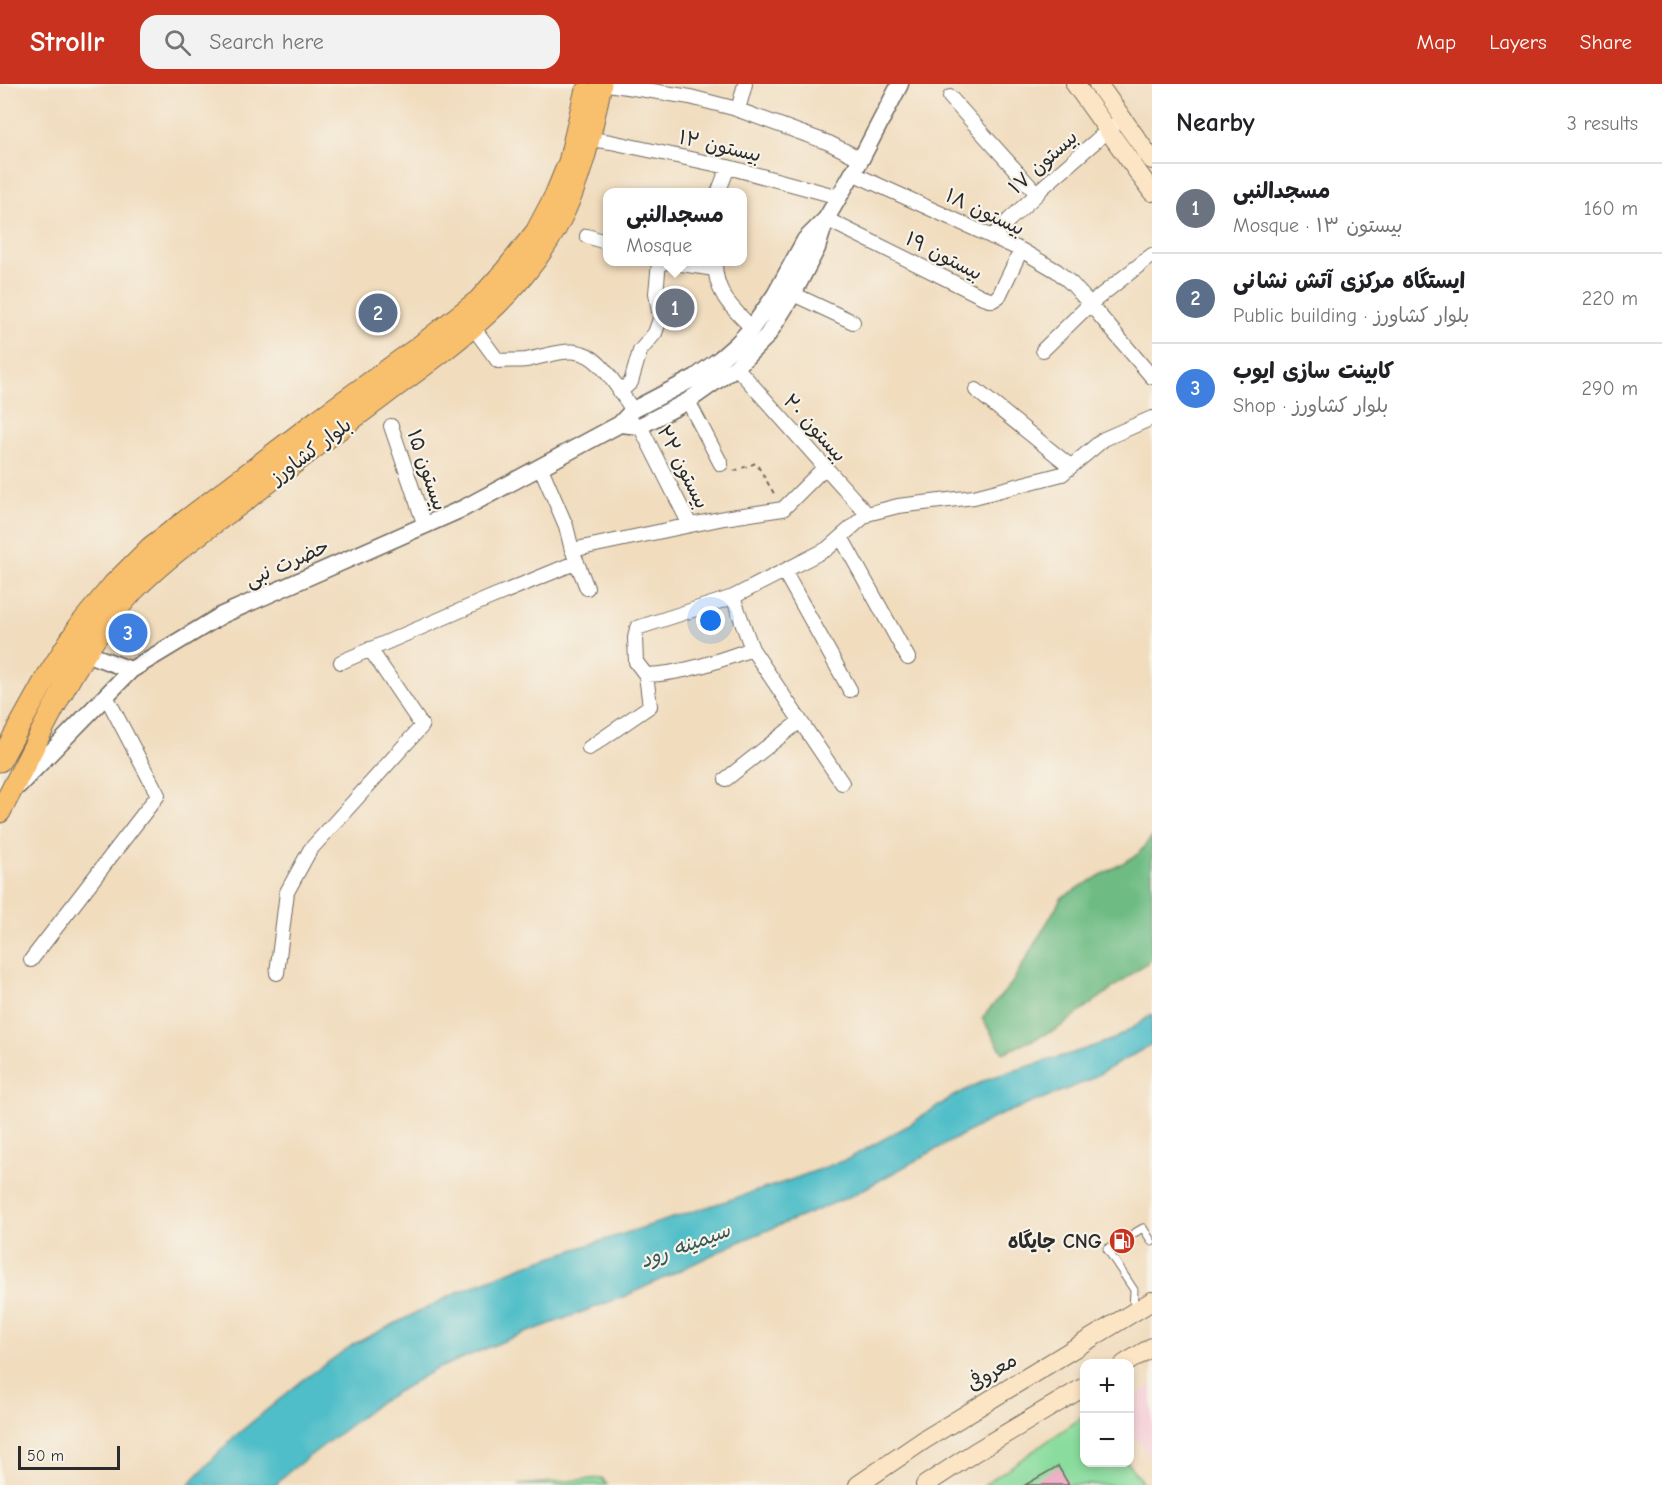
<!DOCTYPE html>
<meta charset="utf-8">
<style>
body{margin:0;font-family:"Comic Neue","Playpen Sans Arabic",sans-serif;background:#f2f2f2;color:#202124}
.controls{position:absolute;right:18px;bottom:18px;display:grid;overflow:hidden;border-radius:12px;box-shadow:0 3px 9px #0003}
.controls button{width:54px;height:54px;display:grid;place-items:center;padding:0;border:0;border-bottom:2px solid #e0e0e0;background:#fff;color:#202124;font:30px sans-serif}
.scale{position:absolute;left:18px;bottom:15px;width:102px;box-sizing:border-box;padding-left:6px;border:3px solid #2b2b2b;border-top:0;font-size:16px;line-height:21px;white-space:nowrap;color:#2b2b2b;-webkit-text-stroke:4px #f7f3e8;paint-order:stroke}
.you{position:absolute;left:711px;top:537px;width:21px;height:21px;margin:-15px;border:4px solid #fff;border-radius:50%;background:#1a73e8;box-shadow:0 0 0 9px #1a73e833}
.badge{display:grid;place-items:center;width:39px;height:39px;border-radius:50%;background:#c8321e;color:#fff;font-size:20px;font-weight:700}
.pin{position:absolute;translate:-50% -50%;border:3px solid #fff;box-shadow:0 2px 6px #0006}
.popup{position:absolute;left:603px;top:104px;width:144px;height:78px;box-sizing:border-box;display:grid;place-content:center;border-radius:12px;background:#fff;filter:drop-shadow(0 2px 4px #0005);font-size:20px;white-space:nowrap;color:#757577}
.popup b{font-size:22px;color:#202124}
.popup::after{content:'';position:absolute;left:50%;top:100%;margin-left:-12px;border:12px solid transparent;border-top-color:#fff}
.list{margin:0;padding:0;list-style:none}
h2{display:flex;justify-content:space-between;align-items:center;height:78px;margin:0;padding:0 24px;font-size:26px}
h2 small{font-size:20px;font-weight:400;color:#757577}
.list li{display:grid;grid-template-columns:39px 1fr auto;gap:18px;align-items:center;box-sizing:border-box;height:90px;padding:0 24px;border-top:2px solid #e0e0e0}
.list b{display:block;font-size:22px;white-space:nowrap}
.list p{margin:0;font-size:20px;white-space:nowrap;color:#757577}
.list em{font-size:20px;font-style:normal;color:#757577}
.icon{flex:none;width:33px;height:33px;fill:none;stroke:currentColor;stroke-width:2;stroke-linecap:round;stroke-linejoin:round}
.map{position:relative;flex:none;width:1152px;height:1401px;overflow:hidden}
header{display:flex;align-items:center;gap:36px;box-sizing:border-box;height:84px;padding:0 30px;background:#c8321e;color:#fff}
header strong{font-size:28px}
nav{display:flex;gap:33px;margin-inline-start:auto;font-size:21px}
.search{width:420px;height:54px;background:#f2f2f2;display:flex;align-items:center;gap:15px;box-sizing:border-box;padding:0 21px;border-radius:18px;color:#757577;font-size:22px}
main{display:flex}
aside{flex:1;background:#fff}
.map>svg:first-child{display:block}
.built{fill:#f6cfd7}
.green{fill:#89dc9d;stroke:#5a8464;stroke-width:1.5}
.forest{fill:#6ebc84;stroke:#4c7458;stroke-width:1.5}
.water{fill:#50bec8;stroke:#3e747a;stroke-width:1.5}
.building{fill:#edaac4}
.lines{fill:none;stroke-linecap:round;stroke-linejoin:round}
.service-casing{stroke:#70695e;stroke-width:9}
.minor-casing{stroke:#70695e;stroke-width:16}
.tertiary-casing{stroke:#70695e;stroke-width:19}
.secondary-casing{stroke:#70695e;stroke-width:20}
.primary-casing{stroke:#70695e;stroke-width:23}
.path{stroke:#70695e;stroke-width:2;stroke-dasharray:4.5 4.5;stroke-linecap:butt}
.service{stroke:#fff;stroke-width:7}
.minor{stroke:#fff;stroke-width:14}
.tertiary{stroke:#fff;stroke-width:16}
.secondary{stroke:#fce5c4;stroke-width:18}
.primary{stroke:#f8bf6c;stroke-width:21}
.labels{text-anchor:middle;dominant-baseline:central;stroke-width:4.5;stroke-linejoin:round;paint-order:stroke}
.street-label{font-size:20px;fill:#2b2b2b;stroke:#f7f3e8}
.poi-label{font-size:20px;font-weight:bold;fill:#2b2b2b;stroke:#f7f3e8;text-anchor:end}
.water-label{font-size:21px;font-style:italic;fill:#36575a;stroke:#f7f3e8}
</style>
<header>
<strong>Strollr</strong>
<div class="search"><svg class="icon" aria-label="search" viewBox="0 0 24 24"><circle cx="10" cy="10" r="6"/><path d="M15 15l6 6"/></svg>Search here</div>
<nav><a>Map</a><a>Layers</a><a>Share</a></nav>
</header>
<main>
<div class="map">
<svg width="1152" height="1401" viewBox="0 0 1152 1401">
<rect width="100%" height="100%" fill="#f7f3e8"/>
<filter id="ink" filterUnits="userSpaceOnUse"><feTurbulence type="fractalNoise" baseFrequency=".0167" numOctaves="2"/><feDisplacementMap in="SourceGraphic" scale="12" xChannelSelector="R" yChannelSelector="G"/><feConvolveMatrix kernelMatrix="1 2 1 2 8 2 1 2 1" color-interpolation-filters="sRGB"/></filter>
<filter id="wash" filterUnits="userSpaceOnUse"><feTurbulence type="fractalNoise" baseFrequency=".008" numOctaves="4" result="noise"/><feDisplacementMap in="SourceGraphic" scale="24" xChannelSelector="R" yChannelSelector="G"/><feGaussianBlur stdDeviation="1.35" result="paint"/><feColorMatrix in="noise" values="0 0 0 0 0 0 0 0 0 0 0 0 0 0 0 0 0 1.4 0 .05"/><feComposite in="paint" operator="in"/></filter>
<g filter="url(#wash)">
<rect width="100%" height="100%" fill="#f1dcbd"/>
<path class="built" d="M1152 1301V1377L1130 1344V1316Z"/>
<path class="green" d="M1084 1332V1378L1128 1379 1144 1401H984Z
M602 1394 607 1401H519Z"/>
<path class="forest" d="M1152 753V873L1148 878 1057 945 1003 969 982 934 1012 899 1062 813 1137 771Z"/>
<path class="water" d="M1152 930V960L1085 998 993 1034 851 1112 741 1157 628 1211 504 1257 434 1286 380 1318 286 1390 276 1401H188L234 1353 303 1296 354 1260 458 1208 523 1182 785 1098 848 1075 909 1041 952 1013 990 994 1076 968 1114 955 1136 942Z"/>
<g id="blocks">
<path class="building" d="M1058 1382 1069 1401H1025Z"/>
</g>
</g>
<g filter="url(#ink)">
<use href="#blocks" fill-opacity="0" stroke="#70695e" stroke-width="1.5"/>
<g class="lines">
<defs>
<path id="service" d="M1133 1227 1134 1206 1107 1165 1143 1144 1152 1158"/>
<path id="minor" d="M608 0 690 13 733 24 829 59 861 75
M950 13 1037 110
M738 26 745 0
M590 55 611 58 728 83 839 113
M852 89 1021 166 1057 187 1072 200 1090 220 1152 293
M718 109 728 83
M826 135 989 216H993L999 212 1021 166
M587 152 608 159
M992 153 1010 135 1037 110 1042 104 1114 41
M668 178 715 185
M715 178C715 209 731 223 752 244
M793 210 853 238
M473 243 498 277C507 276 517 277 526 276 554 271 577 257 600 281 613 294 622 311 633 326
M1043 266 1090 220 1152 171
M736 283 867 430
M976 306 1070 382
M620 308 631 298 640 267 655 249 660 235 656 209 659 178
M688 317 721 380
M391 342 425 442
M640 342 690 441
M541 384 566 442 572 466 724 434 783 425 825 383
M841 453 908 574
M574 471 587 504
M784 487 850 606
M733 513 752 565C718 577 682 590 646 591L636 578 635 554 637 544 733 513 827 465 867 430 898 422 974 413 1062 390 1104 355 1152 334
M752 565 842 699
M341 578 487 515 577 478
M589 664 650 622 646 591
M726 695 800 637
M31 876 158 711 106 612
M277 889 287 808 310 766 422 642 370 565"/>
<path id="tertiary" d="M620 340 640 342 688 317 736 283 767 252 793 210 817 164 826 135 861 75 900 0
M85 569 131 586
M18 702 131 586 222 531 464 424 620 340 633 326 696 293 720 275 736 261 752 244 775 211 805 156 826 135"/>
<path id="secondary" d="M1075 0 1152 108
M1098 0 1152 76
M1124 1280 1152 1263
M858 1401 924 1356 1152 1217
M925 1401 975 1368 1084 1303"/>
<path id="primary" d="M0 677 45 596 80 541 113 501 151 463 318 336 416 265 479 216 505 187 536 148 555 112 569 78 585 9
M0 728C41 652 74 570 133 507 166 473 205 446 243 418 289 383 336 347 383 312 450 262 514 219 556 144 581 99 591 49 601 0"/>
</defs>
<use href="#service" class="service-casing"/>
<use href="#minor" class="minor-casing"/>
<use href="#tertiary" class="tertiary-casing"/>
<use href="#secondary" class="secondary-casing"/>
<use href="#primary" class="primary-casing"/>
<path class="path" d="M734 387 756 379 776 413"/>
<use href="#service" class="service"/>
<use href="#minor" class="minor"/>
<use href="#tertiary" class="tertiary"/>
<use href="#secondary" class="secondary"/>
<use href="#primary" class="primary"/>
</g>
</g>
<defs>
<symbol id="fuel-disc" viewBox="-11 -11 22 22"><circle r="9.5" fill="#c8321e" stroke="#f7f3e8"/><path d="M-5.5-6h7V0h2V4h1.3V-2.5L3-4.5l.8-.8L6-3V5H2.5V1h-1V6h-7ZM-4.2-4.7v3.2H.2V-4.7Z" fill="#fff"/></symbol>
</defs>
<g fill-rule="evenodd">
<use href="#fuel-disc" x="1107" y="1142" width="30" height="30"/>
</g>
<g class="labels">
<g class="street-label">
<text transform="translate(720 62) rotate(13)">بیستون ۱۲</text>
<text transform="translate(1043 78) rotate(-42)">بیستون ۱۷</text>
<text transform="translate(985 128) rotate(25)">بیستون ۱۸</text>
<text transform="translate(944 172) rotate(27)">بیستون ۱۹</text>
<text transform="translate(815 344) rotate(48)">بیستون ۲۰</text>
<text transform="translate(311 367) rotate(-37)">بلوار کشاورز</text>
<text transform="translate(683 383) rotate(63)">بیستون ۲۲</text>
<text transform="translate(427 386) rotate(71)">بیستون ۱۵</text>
<text transform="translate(287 479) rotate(-24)">حضرت نبی</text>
<text transform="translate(992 1288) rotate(-31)">معروفی</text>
</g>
<g class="poi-label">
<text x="1102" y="1157">جایگاه CNG</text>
</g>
<g class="water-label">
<text transform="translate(685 1161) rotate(-20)">سیمینه رود</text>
</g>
</g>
</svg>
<div class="controls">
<button>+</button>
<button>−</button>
</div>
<div class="scale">50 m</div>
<div class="you"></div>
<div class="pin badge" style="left:675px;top:224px;background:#6b7280">1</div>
<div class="popup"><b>مسجدالنبی</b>Mosque</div>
<div class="pin badge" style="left:378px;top:229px;background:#5c6f8a">2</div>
<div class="pin badge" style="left:128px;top:549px;background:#3f7fe0">3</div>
</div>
<aside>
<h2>Nearby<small>3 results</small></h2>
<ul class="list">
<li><span class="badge" style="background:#6b7280">1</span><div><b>مسجدالنبی</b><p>Mosque · بیستون ۱۳</p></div><em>160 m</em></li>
<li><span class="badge" style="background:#5c6f8a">2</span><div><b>ایستگاه مرکزی آتش نشانی</b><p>Public building · بلوار کشاورز</p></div><em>220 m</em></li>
<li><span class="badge" style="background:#3f7fe0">3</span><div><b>کابینت سازی ایوب</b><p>Shop · بلوار کشاورز</p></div><em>290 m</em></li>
</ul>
</aside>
</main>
